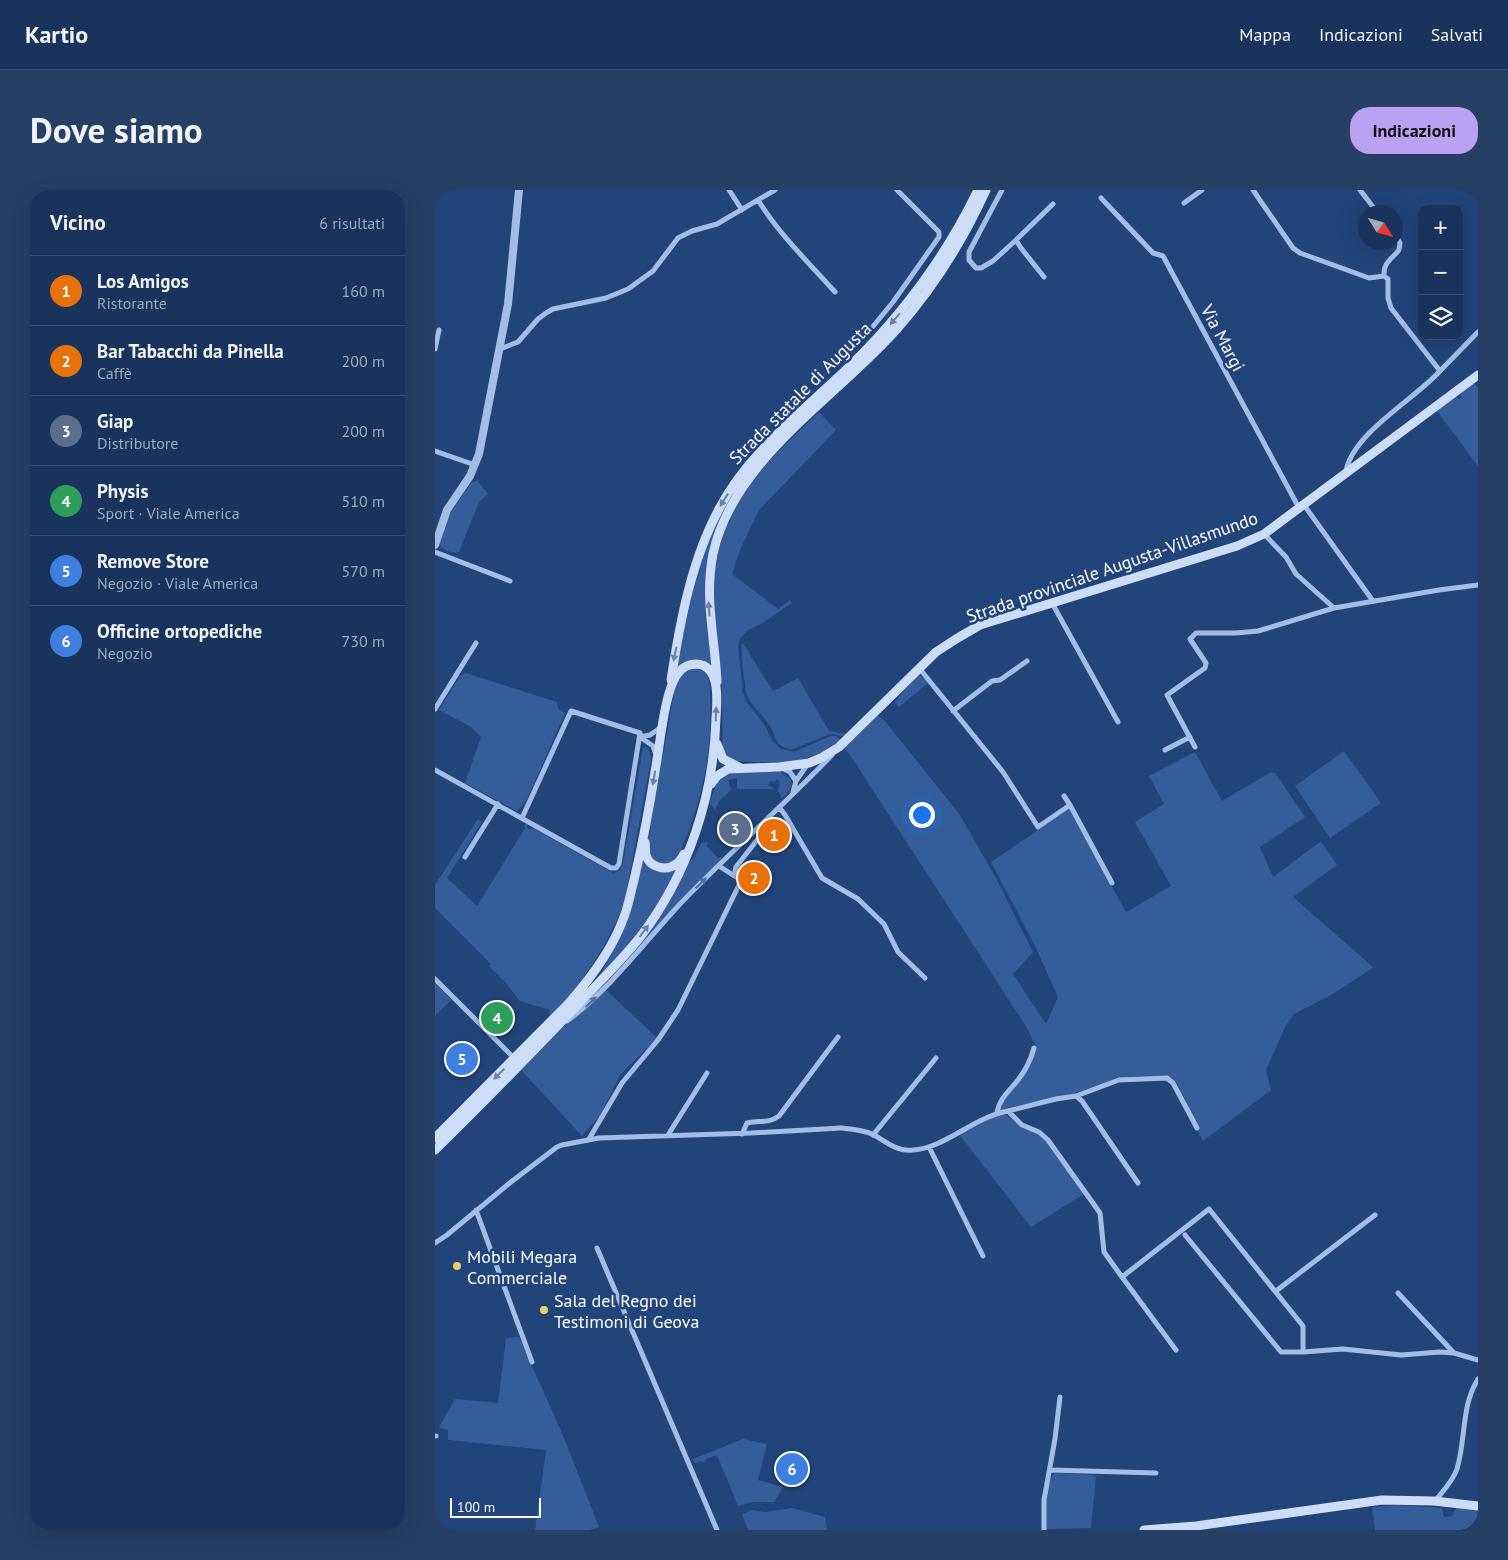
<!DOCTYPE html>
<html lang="it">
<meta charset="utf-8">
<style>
body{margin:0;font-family:"PT Sans",sans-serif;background:#263f65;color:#f1f3f6}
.controls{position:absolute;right:15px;top:15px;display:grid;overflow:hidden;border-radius:10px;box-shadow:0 5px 20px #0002}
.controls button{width:45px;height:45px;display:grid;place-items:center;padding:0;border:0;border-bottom:1px solid #374e72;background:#19335c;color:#f1f3f6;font:25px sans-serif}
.compass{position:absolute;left:923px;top:15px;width:45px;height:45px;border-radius:50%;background:#19335c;box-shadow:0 5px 20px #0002;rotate:127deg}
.scale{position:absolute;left:15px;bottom:12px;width:91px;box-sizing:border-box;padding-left:5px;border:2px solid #fff;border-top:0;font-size:14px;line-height:18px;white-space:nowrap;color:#fff;-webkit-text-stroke:4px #21447b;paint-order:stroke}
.you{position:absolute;left:486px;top:624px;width:18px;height:18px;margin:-12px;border:4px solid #fff;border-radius:50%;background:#1a73e8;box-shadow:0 0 0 8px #1a73e833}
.badge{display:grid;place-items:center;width:32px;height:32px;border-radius:50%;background:#bca0f2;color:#fff;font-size:16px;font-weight:700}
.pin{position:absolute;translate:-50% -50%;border:2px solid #fff;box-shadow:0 1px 5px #0006}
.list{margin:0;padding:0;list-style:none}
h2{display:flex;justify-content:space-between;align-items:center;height:65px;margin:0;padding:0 20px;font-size:21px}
h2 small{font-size:16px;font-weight:400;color:#9faabb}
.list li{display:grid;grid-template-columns:32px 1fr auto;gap:15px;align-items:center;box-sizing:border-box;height:70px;padding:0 20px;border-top:1px solid #374e72}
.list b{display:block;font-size:19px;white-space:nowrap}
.list p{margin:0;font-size:16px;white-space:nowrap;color:#9faabb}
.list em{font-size:16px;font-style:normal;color:#9faabb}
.icon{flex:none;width:28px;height:28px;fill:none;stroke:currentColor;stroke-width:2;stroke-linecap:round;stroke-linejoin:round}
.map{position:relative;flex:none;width:1043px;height:1340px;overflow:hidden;border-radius:20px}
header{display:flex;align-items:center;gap:30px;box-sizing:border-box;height:70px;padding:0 25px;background:#19335c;border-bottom:1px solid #374e72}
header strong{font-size:24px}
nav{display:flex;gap:28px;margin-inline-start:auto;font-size:18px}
.intro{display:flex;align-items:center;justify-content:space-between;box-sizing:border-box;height:120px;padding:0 30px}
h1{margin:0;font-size:35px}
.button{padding:12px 22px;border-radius:20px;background:#bca0f2;color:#111;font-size:18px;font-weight:700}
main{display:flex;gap:30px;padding:0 30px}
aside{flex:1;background:#19335c;border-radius:20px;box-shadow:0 5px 20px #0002}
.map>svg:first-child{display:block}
.green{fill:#345d99}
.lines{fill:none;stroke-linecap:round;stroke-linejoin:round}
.minor{stroke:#a3bee6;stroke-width:5}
.tertiary{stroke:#a3bee6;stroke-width:8}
.secondary{stroke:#cdddf5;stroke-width:9}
.oneway{fill:#6681ac}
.oneway2{fill:#4e6fa0}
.poi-dot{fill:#f2cf65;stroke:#21447b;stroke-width:2}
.labels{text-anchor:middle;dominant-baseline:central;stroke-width:5;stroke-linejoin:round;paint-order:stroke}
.street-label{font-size:18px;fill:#fff;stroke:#21447b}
.poi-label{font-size:18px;fill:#fff;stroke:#21447b;text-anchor:start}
</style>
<header>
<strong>Kartio</strong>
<nav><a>Mappa</a><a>Indicazioni</a><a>Salvati</a></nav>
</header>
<div class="intro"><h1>Dove siamo</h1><a class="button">Indicazioni</a></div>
<main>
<aside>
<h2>Vicino<small>6 risultati</small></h2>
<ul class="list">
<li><span class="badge" style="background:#e8710a">1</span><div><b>Los Amigos</b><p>Ristorante</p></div><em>160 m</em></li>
<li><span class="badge" style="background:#e8710a">2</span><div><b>Bar Tabacchi da Pinella</b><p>Caffè</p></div><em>200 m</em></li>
<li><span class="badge" style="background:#5c6f8a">3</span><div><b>Giap</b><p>Distributore</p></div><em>200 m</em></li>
<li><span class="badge" style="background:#2e9e5b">4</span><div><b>Physis</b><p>Sport · Viale America</p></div><em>510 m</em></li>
<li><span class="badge" style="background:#3f7fe0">5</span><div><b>Remove Store</b><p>Negozio · Viale America</p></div><em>570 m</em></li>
<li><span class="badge" style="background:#3f7fe0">6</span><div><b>Officine ortopediche</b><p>Negozio</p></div><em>730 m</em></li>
</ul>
</aside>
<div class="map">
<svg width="1043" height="1340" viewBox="0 0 1043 1340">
<rect width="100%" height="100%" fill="#21447b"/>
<path class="green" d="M1039 193 1043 198V276L1002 221 1021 207 1024 209 1027 207 1025 204Z
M384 222 401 240 324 320 305 360 297 384 343 419 355 410 357 413 329 432 312 441 305 448 303 457 308 502 311 511 331 537 337 551 346 559 359 562 396 546H401L406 550 387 563 379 566 360 571 346 573 298 571 290 565 288 556C287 530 288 503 285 476 283 454 277 430 277 408 278 373 287 340 305 310 325 276 356 249 384 222Z
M45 290 43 292 53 304 44 312 24 362C17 364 8 360 4 354L13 327 36 293Z
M303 296 304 297C282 331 268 371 270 412 270 434 275 456 277 477 259 471 259 469 241 477 247 444 252 411 262 379 272 350 287 323 303 296Z
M307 452 338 501 363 488 394 541 413 544 408 546 395 544 358 559C353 559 348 558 344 554 340 550 340 545 337 540 331 527 318 519 312 505 310 499 305 457 307 452Z
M258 477C263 479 268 480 271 484 276 492 275 502 275 511 278 565 265 617 243 667L240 671 227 676 217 669 213 657V649L241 493 244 485Z
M31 483 122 512 123 519 130 523 91 611 82 621 30 593 46 547 36 537 4 520 25 486Z
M483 485 488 487 493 493 464 517 460 513 467 502Z
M443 526 449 530 525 625 563 692 598 762 578 784 611 834 623 807 601 758 556 672 634 619 691 722 736 696 700 632 729 614 714 586 760 562 787 611 836 582 841 584 870 627 825 657 838 687 886 651 902 675 858 707 938 777 926 786 896 805 859 824 851 835 831 880 836 900 768 951 763 942 765 938 741 892 733 886H704L685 888 637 904 565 920V914L599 865 601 857 592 838 415 565 409 558Z
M211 557 214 560 216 570 190 710 182 730 166 761 141 799 114 827 115 820 85 811 70 792 54 776 56 774 0 718V695L43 629 47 632 12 688 42 716 90 638 89 637 91 633 93 639H100L178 683 185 680 188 674 207 563 208 558Z
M909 561 946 613 895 648 860 596Z
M319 582H346L356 589V598L346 610V606L343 601 345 591 341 589 340 592 335 591 333 596 338 597 337 599H302V588L293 590 296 600 284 611 280 620 275 613C284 581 287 583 319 582Z
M273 652 272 656 283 668 289 667 239 717 208 755 154 812 146 818 214 742 234 712 253 674 260 666 266 653Z
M208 670C220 681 223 685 240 680L241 683 223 716 191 759 164 786C187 751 196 710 208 670Z
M0 793 16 810 0 826Z
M171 800 222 848 185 885 164 927 147 946 86 880C100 864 114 848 130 835 144 823 158 813 171 800Z
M568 924 576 928 587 938 601 943 611 951 649 1004 596 1037 524 944 550 931Z
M84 1147 127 1243 164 1337 155 1340H100L111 1260 13 1250V1240L4 1237 20 1209 63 1213 71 1148Z
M308 1249 332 1254 323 1290 348 1297 339 1312H318L303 1316 282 1265 271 1269 269 1273 266 1271 260 1273 258 1269Z
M620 1283 659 1285 661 1287 656 1338 611 1339C611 1325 608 1292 620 1283Z
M962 1315 1007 1318 1009 1327H1016L1021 1318 1043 1321V1340H940L937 1317Z
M357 1318 390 1327 392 1340H313L307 1324 317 1320 330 1322Z"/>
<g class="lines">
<path class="minor" d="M294 0 307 20
M567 0 534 62V70L541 78H546L558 71 580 51 618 14
M818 0 858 58 865 63 934 88 949 86 953 89V108L956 118 1005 181C980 209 918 243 911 281
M925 0 942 22
M666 8 718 63 728 66 864 318
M323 10C344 44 373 72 400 102
M749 13 767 0
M581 50 586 58 609 87
M949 86C948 72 957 69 964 60L965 53 961 46
M431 145 458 112 504 47V42L462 0
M0 159 4 140
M65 159 83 152 103 129 111 123 118 119 171 108 193 99 218 81 243 48 257 41 282 34 340 0
M1005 181 1043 142
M0 261 40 275
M869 315 938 411
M829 344 851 367 861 384 899 418 1004 400 1043 395
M0 362 75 391
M617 413 683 532
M484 478 568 582 603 637 635 615 677 693
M0 519 41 453
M518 521 557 491 565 490 592 471
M205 547 218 556 221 565
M205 547 215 545 225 538
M760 557 732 505 770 478 771 473 755 449 761 443H801L823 441 899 418
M730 560 755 547
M347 578 355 582 361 591 358 602
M0 580 176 678H181L184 674 205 543 136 521 87 628
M361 591 372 575
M629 606 635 615
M344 617 350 625 387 688 423 709 449 734 463 762 490 788
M30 667 63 614
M302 687 300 681 301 677 326 645 332 631
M0 789 80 869
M132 831C176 798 208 754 245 714 294 663 348 616 397 565
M641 906 684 890 732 888 738 893 762 938
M573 921 621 909 641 906 647 911 703 993
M562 923C564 909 574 901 583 890 590 881 596 869 599 858
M307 944 312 933C325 930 333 934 344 926L403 847
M233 945 272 883
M438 945 501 868
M154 949 187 893 223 850 243 820 305 693 304 689 284 676
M494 957 548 1066
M41 1020 97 1172
M750 1045 846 1162H868
M0 1053 12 1045 76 992 122 957 127 955 164 948 316 943 406 938C417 939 429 940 439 945 452 952 462 962 478 960 510 958 539 927 573 921L587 935 604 942 613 950 665 1023 669 1062 687 1087 774 1019 868 1136V1162L908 1159 966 1165 1005 1162 1019 1163 1043 1170
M162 1058 282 1340
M687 1087 741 1160
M841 1101 940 1025
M963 1103 1019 1163
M0 1246H1
M615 1280 721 1283
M1000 1311C1008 1301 1018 1291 1022 1279 1031 1249 1026 1216 1043 1189
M609 1340V1310L620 1249 625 1207"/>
<path class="tertiary" d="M0 355 12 320 35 286 44 264 73 114 84 0"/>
<path class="secondary" d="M236 490C245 432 256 371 284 319 314 261 371 219 417 174 469 123 511 66 543 0
M282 492C280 448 269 409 278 364 298 270 401 208 462 139 499 97 528 51 551 0
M282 554 288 569 304 577
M276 594 282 586 293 579 344 577 374 573 386 568 404 557 501 462 521 449 545 435 802 356 829 344 1043 185
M210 652C211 656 210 661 211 665 214 677 231 682 241 674 244 672 247 668 249 664
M0 948 133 814C157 787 179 757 190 724 194 713 196 701 199 690 208 652 215 614 221 576 225 554 230 497 244 482 248 477 255 474 262 474 286 476 282 512 281 528 279 606 253 684 206 746 183 775 155 801 130 828 87 873 44 917 0 960
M709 1340 761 1336 947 1310 999 1311 1043 1316"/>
</g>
<defs><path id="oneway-solid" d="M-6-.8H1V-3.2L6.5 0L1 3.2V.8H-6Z" transform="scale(1.25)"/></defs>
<g class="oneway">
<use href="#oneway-solid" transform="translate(460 129) rotate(131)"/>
<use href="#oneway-solid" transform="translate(289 310) rotate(122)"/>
<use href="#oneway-solid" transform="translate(274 419) rotate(-94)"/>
<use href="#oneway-solid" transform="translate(240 464) rotate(102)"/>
<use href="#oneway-solid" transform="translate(281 524) rotate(-88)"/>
<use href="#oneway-solid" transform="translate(219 588) rotate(99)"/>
<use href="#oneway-solid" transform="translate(209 741) rotate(-53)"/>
<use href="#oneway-solid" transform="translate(64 884) rotate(135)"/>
</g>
<g class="oneway2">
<use href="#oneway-solid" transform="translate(266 693) rotate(-44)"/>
<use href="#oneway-solid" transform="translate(156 812) rotate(-43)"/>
</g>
<g class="poi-dot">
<circle cx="22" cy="1076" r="5"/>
<circle cx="109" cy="1120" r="5"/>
</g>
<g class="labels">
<g class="street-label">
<text transform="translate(788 148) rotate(62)">Via Margi</text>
<text transform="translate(365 203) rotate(-45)">Strada statale di Augusta</text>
<text transform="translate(677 377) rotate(-19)">Strada provinciale Augusta-Villasmundo</text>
</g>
<g class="poi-label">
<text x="32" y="1066">Mobili Megara<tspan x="32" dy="21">Commerciale</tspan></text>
<text x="119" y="1110">Sala del Regno dei<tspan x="119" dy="21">Testimoni di Geova</tspan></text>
</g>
</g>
</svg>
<div class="controls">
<button>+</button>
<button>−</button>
<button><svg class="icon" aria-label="layers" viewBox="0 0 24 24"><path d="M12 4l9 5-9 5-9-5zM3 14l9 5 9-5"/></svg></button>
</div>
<svg class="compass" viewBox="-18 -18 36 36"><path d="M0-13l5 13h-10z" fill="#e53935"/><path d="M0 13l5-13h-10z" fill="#9faabb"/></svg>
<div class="scale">100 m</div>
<div class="you"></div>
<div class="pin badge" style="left:339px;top:645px;background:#e8710a">1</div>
<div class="pin badge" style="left:319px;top:688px;background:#e8710a">2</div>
<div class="pin badge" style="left:300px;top:639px;background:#5c6f8a">3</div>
<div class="pin badge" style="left:62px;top:828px;background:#2e9e5b">4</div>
<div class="pin badge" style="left:27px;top:869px;background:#3f7fe0">5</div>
<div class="pin badge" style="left:357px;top:1279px;background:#3f7fe0">6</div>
</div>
</main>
